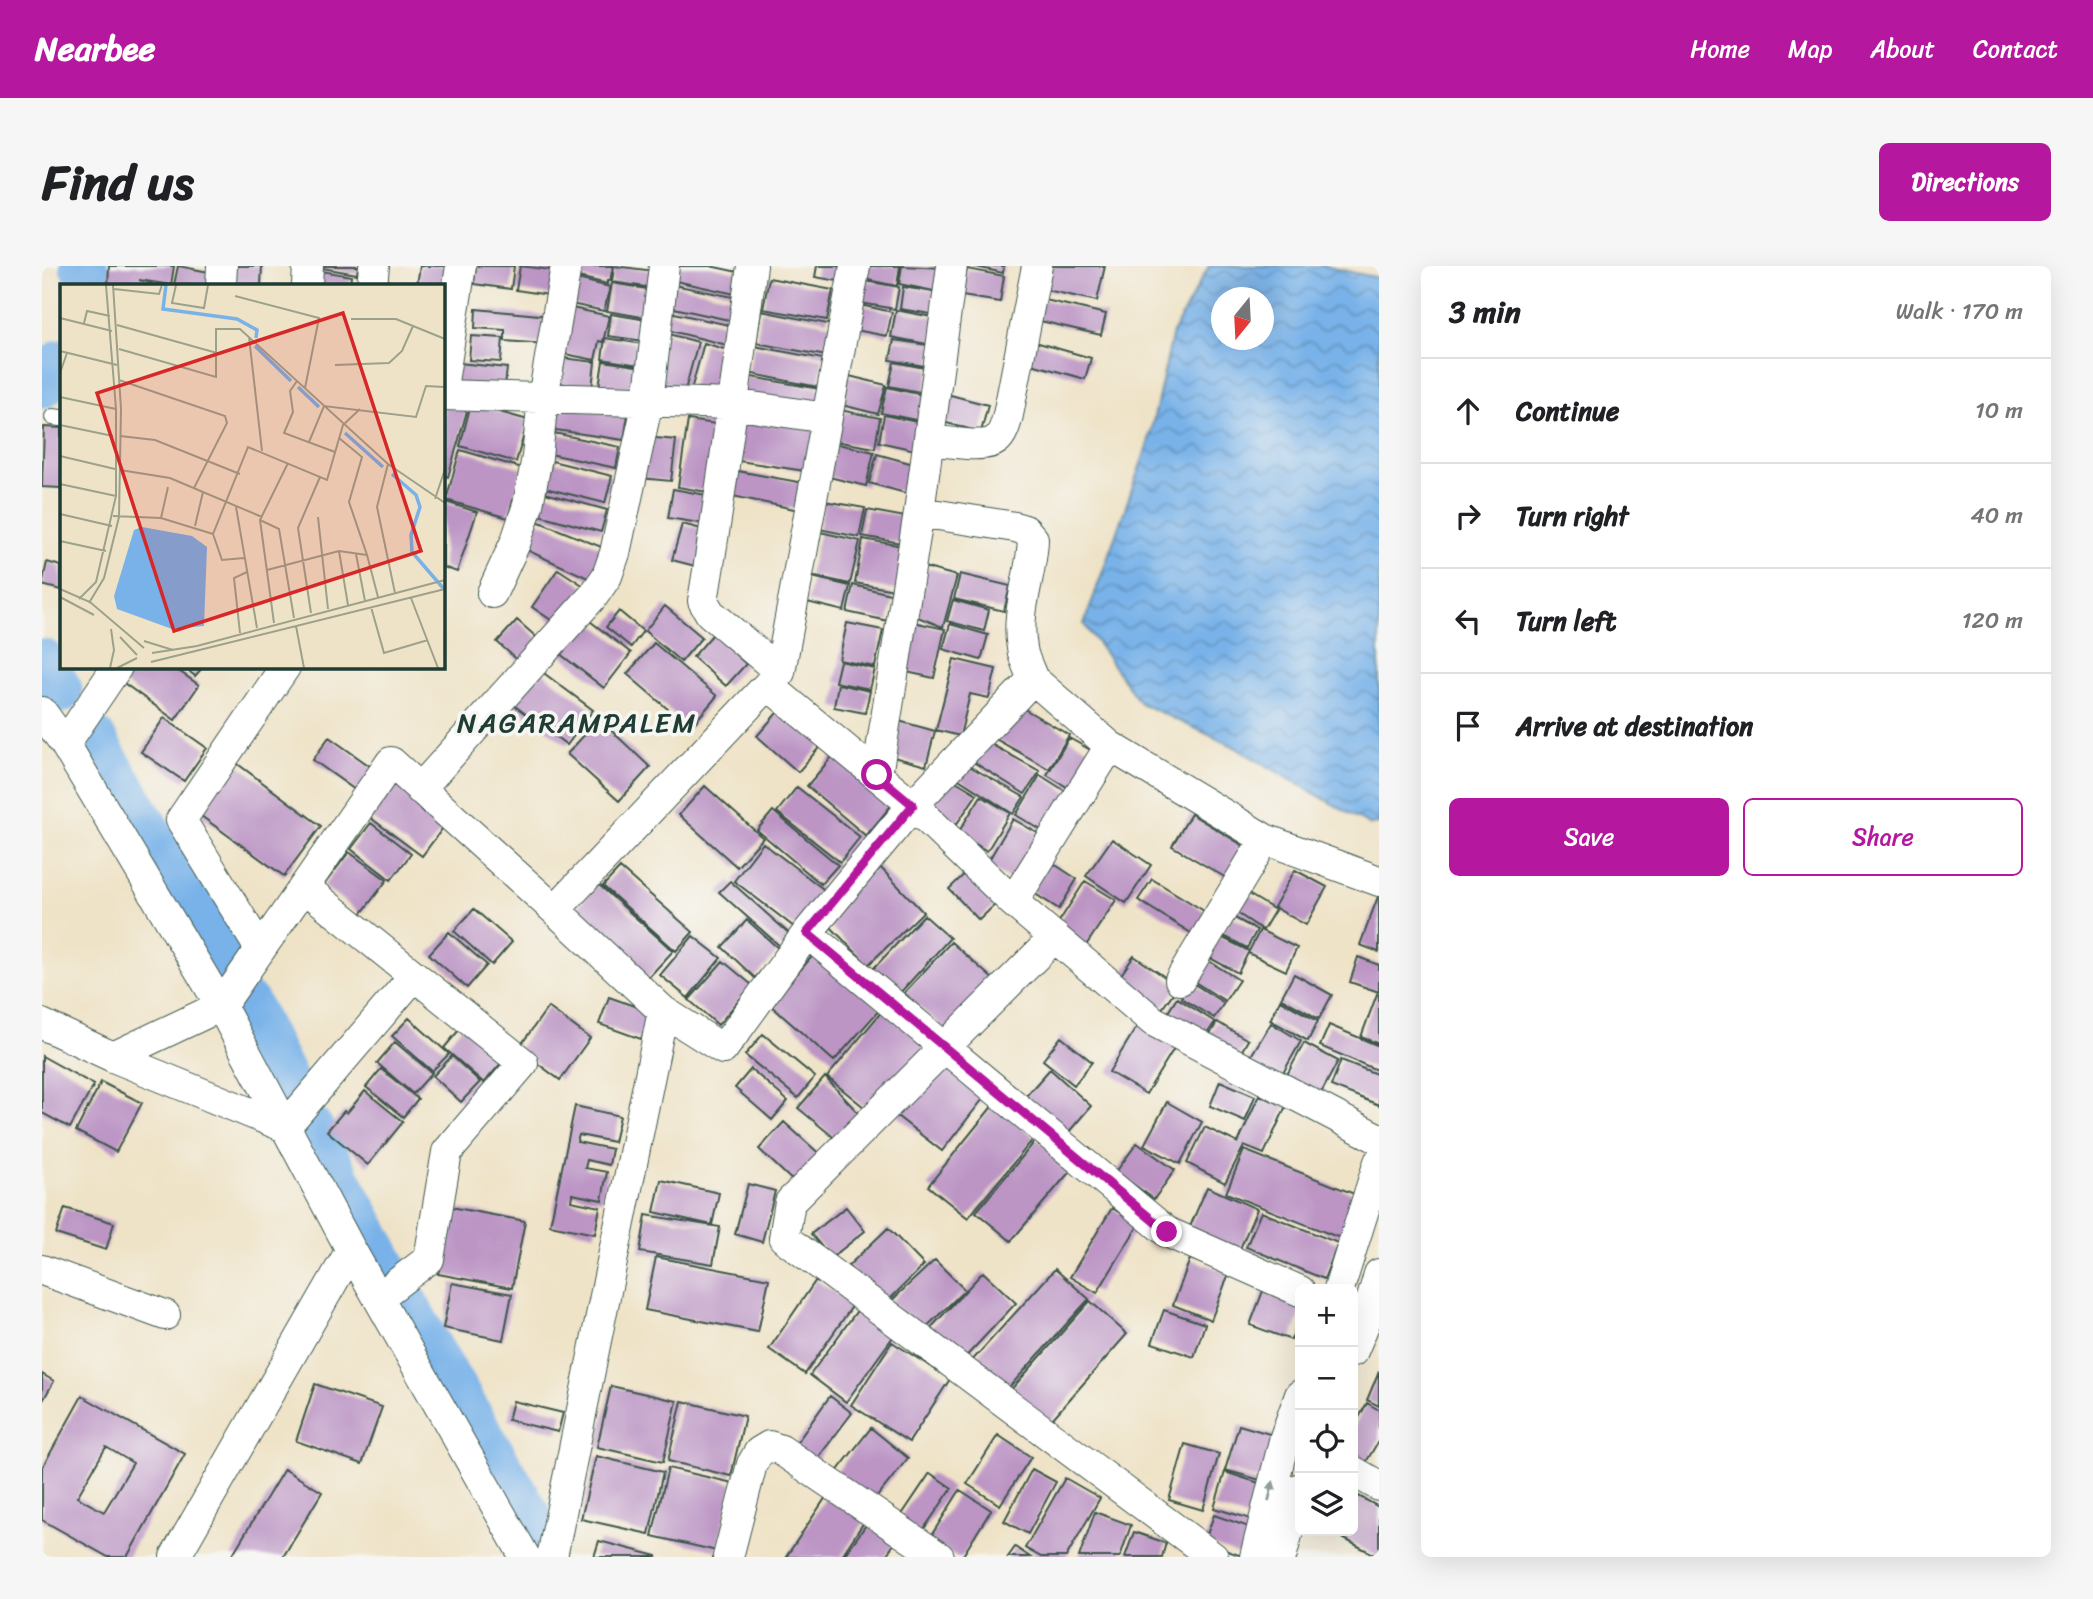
<!DOCTYPE html>
<meta charset="utf-8">
<style>
body{margin:0;font-family:Sriracha,sans-serif;background:#f6f6f6;color:#202124}
.controls{position:absolute;right:21px;bottom:21px;display:grid;overflow:hidden;border-radius:10px;box-shadow:0 7px 28px #0002}
.controls button{width:63px;height:63px;display:grid;place-items:center;padding:0;border:0;border-bottom:2px solid #e0e0e0;background:#fff;color:#202124;font:35px sans-serif}
.compass{position:absolute;left:1169px;top:21px;width:63px;height:63px;border-radius:50%;background:#fff;box-shadow:0 7px 28px #0002;rotate:198deg}
.stop{position:absolute;width:21px;height:21px;margin:-16px;border:5px solid #b5179e;border-radius:50%;background:#fff}
.stop.end{background:#b5179e;border-color:#fff;box-shadow:0 2px 7px #0008}
.list{margin:0;padding:0;list-style:none}
h2{display:flex;justify-content:space-between;align-items:center;height:91px;margin:0;padding:0 28px;font-size:30px}
h2 small{font-size:23px;font-weight:400;color:#757577}
.list li{display:grid;grid-template-columns:46px 1fr auto;gap:21px;align-items:center;box-sizing:border-box;height:105px;padding:0 28px;border-top:2px solid #e0e0e0}
.list b{display:block;font-size:26px;white-space:nowrap}
.list em{font-size:23px;font-style:normal;color:#757577}
.actions{display:flex;gap:14px;padding:21px 28px}
.actions a{flex:1;padding:16px 0;border:2px solid #b5179e;border-radius:10px;text-align:center;font-size:24px;color:#b5179e}
.actions .main{background:#b5179e;color:#fff}
.icon{flex:none;width:38px;height:38px;fill:none;stroke:currentColor;stroke-width:2;stroke-linecap:round;stroke-linejoin:round}
.map{position:relative;flex:none;width:1337px;height:1291px;overflow:hidden;border-radius:10px}
header{display:flex;align-items:center;gap:42px;box-sizing:border-box;height:98px;padding:0 35px;background:#b5179e;color:#fff}
header strong{font-size:33px}
nav{display:flex;gap:38px;margin-inline-start:auto;font-size:24px}
.intro{display:flex;align-items:center;justify-content:space-between;box-sizing:border-box;height:168px;padding:0 42px}
h1{margin:0;font-size:49px}
.button{padding:18px 32px;border-radius:10px;background:#b5179e;color:#fff;font-size:24px;font-weight:700}
main{display:flex;gap:42px;padding:0 42px}
aside{flex:1;background:#fff;border-radius:10px;box-shadow:0 7px 28px #0002}
.map>svg:first-child{display:block}
.water{fill:url(#water-waves);stroke:#4c788e;stroke-width:2;fill-rule:evenodd}
.lines{fill:none;stroke-linecap:round;stroke-linejoin:round}
.river{stroke:#78b2e9;stroke-width:47}
.building{fill:#bc95c5;fill-rule:evenodd}
.service-casing{stroke:#3e564a;stroke-width:18}
.minor-casing{stroke:#3e564a;stroke-width:32}
.service{stroke:#fff;stroke-width:16}
.minor{stroke:#fff;stroke-width:30}
.oneway{fill:#8f9e9a}
.route{stroke:#b5179e;stroke-width:9}
.labels{text-anchor:middle;dominant-baseline:central;stroke-width:7;stroke-linejoin:round;paint-order:stroke}
.neighbourhood-label{font-size:28px;letter-spacing:2px;fill:#1f3d34;stroke:#f6f6f2}
.inset-river{fill:none;stroke:#78b2e9;stroke-width:3.5}
.inset-road{fill:none;stroke:#9ca18c;stroke-width:2}
.view{fill:#d62828;fill-opacity:0.15;stroke:#d62828;stroke-width:3.5}
.inset-edge{fill:none;stroke:#1f3d34;stroke-width:3.5}
</style>
<header>
<strong>Nearbee</strong>
<nav><a>Home</a><a>Map</a><a>About</a><a>Contact</a></nav>
</header>
<div class="intro"><h1>Find us</h1><a class="button">Directions</a></div>
<main>
<div class="map">
<svg width="1337" height="1291" viewBox="0 0 1337 1291">
<defs>
<pattern id="water-waves" width="16" height="10" patternUnits="userSpaceOnUse" patternTransform="scale(1.75)"><rect width="16" height="10" fill="#78b2e9"/><path d="M0 5q4-4 8 0t8 0" fill="none" stroke="#6292be"/></pattern>
</defs>
<rect width="100%" height="100%" fill="#f6f6f2"/>
<filter id="ink" filterUnits="userSpaceOnUse"><feTurbulence type="fractalNoise" baseFrequency=".0143" numOctaves="2"/><feDisplacementMap in="SourceGraphic" scale="14" xChannelSelector="R" yChannelSelector="G"/><feConvolveMatrix kernelMatrix="1 2 1 2 8 2 1 2 1" color-interpolation-filters="sRGB"/></filter>
<filter id="wash" filterUnits="userSpaceOnUse"><feTurbulence type="fractalNoise" baseFrequency=".00686" numOctaves="4" result="noise"/><feDisplacementMap in="SourceGraphic" scale="28" xChannelSelector="R" yChannelSelector="G"/><feGaussianBlur stdDeviation="1.57" result="paint"/><feColorMatrix in="noise" values="0 0 0 0 0 0 0 0 0 0 0 0 0 0 0 0 0 1.4 0 .05"/><feComposite in="paint" operator="in"/></filter>
<g filter="url(#wash)">
<rect width="100%" height="100%" fill="#efe3c7"/>
<path class="water" d="M1167 0H1282L1337 12V558L1327 559 1189 479 1098 437 1042 358 1106 178 1131 66ZM1180 32H1222V74H1180Z"/>
<g class="lines">
<path class="river" d="M41 0 45 8V19
M0 119 19 97
M0 396 17 424
M50 472 184 697
M205 739 251 832
M269 864 342 1000
M363 1038 391 1089 486 1250 488 1269"/>
</g>
<g id="blocks">
<path class="building" d="M67 0H132L129 19 97 14 109 17V19H66Z
M136 0 172 7 169 19H132Z
M189 0H220L219 19H187Z
M274 0H316L315 8 274 1Z
M378 0H412L401 24V19H375Z
M434 0H472L469 23 432 18Z
M478 0 517 5 514 30 474 24Z
M538 0H571L568 15H565V18L536 11Z
M572 0 613 5 610 22 570 16Z
M631 0H668L705 8 702 30 629 14Z
M775 0H810L808 17 773 11Z
M824 0H858L855 20 821 13Z
M860 0 902 2 897 26 857 18Z
M930 0H962L961 7Z
M1004 0H1063L1055 35 1000 23Z
M925 3 962 10 958 36 920 30Z
M273 4 309 10 308 19H271Z
M727 12 791 24 785 54 721 43Z
M535 13 568 21 562 45 529 38Z
M824 15 857 21 853 43 819 37Z
M570 17 611 24 606 52 565 45Z
M627 18 701 33 696 56 623 40Z
M861 21 898 27 895 49 858 43Z
M999 33 1064 48 1059 69 994 54Z
M814 38 850 46 845 70 808 63Z
M530 42 567 50 561 76 557 75 553 94 523 88Z
M434 43 507 50 504 78 463 75V64L433 62Z
M854 44 895 52 890 79 849 71Z
M623 45 696 61 693 81 621 63Z
M719 45 791 59 785 90 714 77Z
M569 48 605 54 602 75 566 70Z
M623 67 656 76 642 128 609 119Z
M429 70 461 72 459 96 427 94Z
M563 72 601 78 597 99 560 93Z
M852 74 892 80 888 101 848 94Z
M993 76 1049 92 1043 113 986 97Z
M662 77 692 86 678 133 649 124Z
M712 80 781 93 776 121 706 107Z
M521 92 553 96 550 122 517 117Z
M561 95 600 101 596 128 557 121Z
M852 96 888 103 883 127 847 120Z
M416 97 465 102 462 129 413 124Z
M803 109 844 119 836 148 796 138Z
M704 110 784 124 779 150 700 135Z
M845 121 885 130 879 155 839 147Z
M901 127 946 139 939 166 893 154Z
M429 138 486 154 474 196 418 180Z
M510 138 586 149 582 174 507 163Z
M401 139 425 145 406 211 401 209Z
M698 141 778 154 770 206 690 194Z
M793 143 838 152 833 182 787 174Z
M842 149 884 158 878 185 837 176Z
M646 154 681 159 671 227 636 221Z
M2 161 19 162V222L0 221Z
M512 167 578 181 574 202 508 188Z
M603 171 634 174 629 215 598 212Z
M791 177 832 186 824 220 783 210Z
M418 184 480 202 466 252 404 234Z
M835 188 875 199 867 228 827 217Z
M510 195 570 210 563 237 503 222Z
M690 204 762 217 757 244 686 229Z
M631 223 675 231 670 259 626 252Z
M496 225 565 244 559 266 490 247Z
M782 235 823 242 817 271 777 263Z
M404 236 435 246 415 306 401 301V244Z
M825 244 869 252 864 278 820 270Z
M490 253 562 282 548 313 478 281Z
M640 258 671 266 661 302 630 294Z
M778 266 818 275 808 318 767 309Z
M821 273 866 281 858 325 813 317Z
M5 296 19 300V324L0 319Z
M874 299 915 310 901 361 868 348Z
M516 303 542 320 515 358 490 341Z
M918 308 968 320 962 345 912 333Z
M770 311 808 320 802 345 765 336Z
M811 319 852 329 846 355 805 346Z
M911 334 947 344 942 365 905 355Z
M623 340 660 371 639 396 603 365Z
M577 345 601 365 589 381 564 361Z
M544 352 589 387 562 422 517 387Z
M475 354 500 376 480 398 455 376Z
M871 356 903 363 892 412 860 405Z
M805 357 841 364 833 401 797 394Z
M908 358 946 369 939 394 901 383Z
M671 368 704 398 684 420 651 391Z
M612 377 675 430 648 462 585 408Z
M912 393 954 403 947 432 928 428 918 470 894 464Z
M798 395 833 403 828 423 793 416Z
M90 401H131L157 419 133 454 79 415Z
M142 401H161L153 410Z
M495 402 551 444 525 479 469 437Z
M796 418 828 425 823 447 792 441Z
M972 437 1027 469 1007 503 952 472Z
M741 440 782 476 756 506 715 470Z
M122 452 165 482 142 515 99 486Z
M557 453 608 501 577 535 525 488Z
M853 454 893 465 884 500 844 489Z
M287 471 332 503 316 526 271 494Z
M1027 472 1052 486 1030 524 1005 509Z
M943 475 998 505 983 528 925 492Z
M795 485 853 535 824 570 765 520Z
M193 496 279 560 242 610 155 547Z
M920 496 982 531 971 548 909 508Z
M998 509 1028 528 1004 567 974 549Z
M907 511 935 528 914 559 886 539Z
M352 515 406 555 380 590 326 550Z
M663 520 721 572 695 601 637 549Z
M755 521 818 571 798 596 735 546Z
M939 530 968 547 945 585 916 567Z
M731 545 796 599 779 618 715 564Z
M1149 548 1210 585 1191 616 1130 580Z
M971 553 1004 572 976 618 944 599Z
M329 557 369 588 349 614 309 583Z
M1070 573 1109 599 1084 637 1044 610Z
M721 577 785 626 756 664 692 615Z
M307 586 345 614 319 648 281 620Z
M1006 594 1035 613 1017 643 987 624Z
M836 599 881 646 826 699 780 652Z
M932 599 962 630 937 654 907 623Z
M578 602 651 666 634 685 561 620Z
M1253 604 1285 621 1264 659 1232 641Z
M1110 613 1167 648 1154 670 1096 634Z
M688 615 750 670 740 682 677 626Z
M1043 615 1074 634 1041 684 1011 665Z
M556 618 631 685 605 713 530 647Z
M1203 626 1233 644 1221 664 1192 645Z
M1337 628V686L1318 679Z
M432 643 470 676 450 699 412 665Z
M882 649 908 672 857 728 830 704Z
M1189 650 1215 664 1205 682 1180 669Z
M705 654 738 684 713 712 680 681Z
M1218 664 1255 682 1244 705 1206 687Z
M407 666 445 699 425 722 387 688Z
M651 670 679 692 646 732 618 709Z
M1177 670 1207 685 1196 707 1166 691Z
M909 676 952 714 904 765 862 727Z
M774 686 839 742 792 795 728 739Z
M1092 690 1136 720 1117 747 1074 716Z
M1159 690 1197 714 1183 735 1145 711Z
M1316 691 1337 699V726L1308 716Z
M681 695 710 719 676 759 647 734Z
M1252 708 1290 729 1277 753 1239 732Z
M1149 716 1182 737 1172 752 1139 732Z
M1335 728 1337 729V778L1319 771Z
M567 731 609 746 599 773 557 758Z
M1135 732 1173 756 1161 774 1123 751Z
M1238 734 1276 755 1266 775 1228 754Z
M506 741 548 772 518 814 476 783Z
M841 744 890 785 828 846 785 811Z
M367 752 407 788 390 805 350 770Z
M1175 756 1206 774 1195 793 1164 775Z
M1097 757 1134 779 1104 828 1067 806Z
M1229 757 1259 775 1236 816 1204 798Z
M422 758 462 794 442 817 402 782Z
M1287 759 1337 780V805L1278 780Z
M721 768 773 811 756 832 703 789Z
M1019 771 1050 796 1032 819 1001 794Z
M353 776 390 807 371 828 335 797Z
M1262 777 1296 795 1274 837 1240 818Z
M0 790 52 819 28 862 0 847Z
M410 790 438 816 419 836 391 810Z
M898 794 944 829 900 885 855 850Z
M1299 794 1337 809V839L1289 820Z
M339 803 376 833 361 851 324 821Z
M709 803 746 835 730 854 693 822Z
M1008 803 1049 840 1025 868 983 831Z
M783 811 820 851 796 875 756 842Z
M1178 815 1213 830 1203 855 1168 840Z
M59 816 100 837 74 886 34 865Z
M323 825 361 856 326 899 285 865 302 845 305 847Z
M1217 829 1244 840 1222 888 1202 880 1183 917 1145 897 1163 861 1196 877Z
M1125 836 1160 856 1138 898 1102 879Z
M952 838 993 871 926 952 886 920Z
M533 840 578 850 572 876 537 869 535 876 570 883 567 899 545 894 543 902 565 906 560 934 530 928 529 935 558 941 553 968 508 959Z
M742 856 782 892 756 920 717 883Z
M995 873 1030 903 969 975 934 946Z
M1095 877 1133 904 1112 933 1074 906Z
M1202 884 1315 929 1298 972 1184 927Z
M619 914 677 927 670 959 612 946Z
M706 918 733 925 720 976 693 968Z
M1165 921 1215 943 1197 985 1147 963Z
M409 941 483 955 470 1022 396 1008Z
M804 941 823 965 789 992 769 968Z
M23 942 72 957 64 984 14 968Z
M1070 942 1097 958 1055 1027 1028 1011Z
M1219 946 1296 977 1282 1013 1204 981Z
M604 949 678 961 671 998 598 986Z
M846 962 882 999 843 1038 806 1000Z
M614 991 727 1013 716 1066 603 1044Z
M1148 993 1187 1007 1169 1054 1131 1039Z
M893 994 923 1024 878 1067 848 1036Z
M1013 1003 1047 1033 961 1128 927 1098Z
M941 1006 974 1037 917 1098 884 1067Z
M774 1014 811 1039 763 1108 727 1083Z
M410 1017 470 1028 461 1074 401 1062Z
M1221 1025 1258 1039V1049L1249 1074 1208 1059Z
M1048 1035 1085 1068 1004 1160 966 1127Z
M817 1042 853 1068 804 1136 768 1109Z
M1122 1044 1163 1058 1152 1091 1110 1077Z
M850 1076 908 1113 867 1176 809 1139Z
M1337 1105V1140L1325 1134Z
M0 1108 12 1115 0 1136Z
M273 1118 340 1141 320 1198 254 1175Z
M569 1120 635 1135 621 1196 555 1181Z
M40 1130 143 1188 85 1291H66L0 1254V1202ZM64 1181 91 1197 62 1246 35 1231Z
M788 1130 810 1147 772 1197 751 1182Z
M471 1135 521 1147 516 1166 466 1154Z
M640 1135 703 1150 689 1210 626 1195Z
M1325 1137 1337 1144V1174L1320 1203 1311 1198V1162Z
M1197 1159 1238 1171 1225 1216 1183 1204Z
M829 1162 866 1192 830 1237 793 1208Z
M956 1169 989 1191 958 1239 925 1218Z
M1143 1178 1177 1188 1161 1244 1127 1234Z
M554 1190 621 1206 607 1268 539 1253Z
M626 1202 691 1217 675 1285 610 1270Z
M242 1203 280 1226 241 1291H189Z
M990 1203 1014 1216 986 1268 962 1255Z
M1183 1206 1223 1219 1212 1254 1172 1242Z
M888 1207 910 1222 879 1267 857 1253Z
M1023 1212 1058 1232 1024 1291H999L983 1282Z
M918 1224 949 1244 920 1291H915L887 1273Z
M1311 1227 1337 1241V1291L1287 1265H1311Z
M786 1228 824 1253 799 1291H744Z
M1053 1246 1089 1259 1078 1291H1037Z
M1172 1249 1210 1262 1200 1290 1162 1277Z
M824 1259 852 1278 843 1291H801Z
M1092 1266 1124 1277 1120 1291H1083Z
M557 1275 615 1290V1291H552Z
M973 1281 988 1291H966Z"/>
</g>
</g>
<g filter="url(#ink)">
<use href="#blocks" fill-opacity="0" stroke="#3e564a" stroke-width="2"/>
<g class="lines">
<defs>
<path id="service" d="M11 151 19 152"/>
<path id="minor" d="M710 0C694 112 680 223 661 335L668 347 738 406
M179 19 180 0
M265 19 266 0
M330 19 332 0
M401 116 419 0
M401 129 690 138 784 152
M887 174C901 175 943 183 954 174 961 169 964 157 966 149L995 0
M877 246 973 261 983 264 991 273C990 309 973 345 980 382 981 392 987 403 991 413
M450 327 474 275 486 239 495 191 501 132 524 0
M726 419 871 539 971 636 1111 755 1337 873
M0 446 23 478 179 740 309 984 483 1291
M23 478 75 401
M835 509 877 246 910 0
M378 523 552 329 565 310 573 287 606 135 622 0
M262 621 481 797 405 886 387 993 337 1031
M971 636 1068 480
M513 644 738 406 813 0
M765 667 1125 966 1258 1025
M1013 671 748 936 742 972 1171 1291
M218 683 139 554 243 401
M1138 714 1223 573
M0 758 71 791 243 861 372 710
M71 791 179 740 349 496 513 644 621 745 681 783 765 667 871 539 991 413 1068 480 1223 573 1337 615
M0 1004 123 1049
M1297 1023 1337 896
M1311 1085 1324 1054 1337 1008
M1311 1205 1337 1220
M133 1291 309 984
M510 1291 621 745
M686 1291 710 1198 717 1186 727 1180 739 1184 897 1291
M1213 1291 1243 1171 1258 1129
M1239 1291 1258 1222"/>
</defs>
<use href="#service" class="service-casing"/>
<use href="#minor" class="minor-casing"/>
<use href="#service" class="service"/>
<use href="#minor" class="minor"/>
</g>
<defs><path id="oneway-solid" d="M-6-.8H1V-3.2L6.5 0L1 3.2V.8H-6Z" transform="scale(1.75)"/></defs>
<use class="oneway" href="#oneway-solid" transform="translate(1229 1225) rotate(-76)"/>
</g>
<g class="lines" filter="url(#ink)">
<path class="route" d="M835 509 871 539 765 667 1125 966"/>
</g>
<g class="labels">
<g class="neighbourhood-label">
<text x="535" y="456">NAGARAMPALEM</text>
</g>
</g>
<g transform="translate(18 18)">
<rect width="385" height="385" fill="#efe3c7"/>
<path d="M82 243 132 252 147 263 144 342 112 345 57 325 54 312 74 246Z" fill="#78b2e9"/>
<path class="inset-river" d="M106 1 103 25 177 35 197 46 196 54M195 62 231 97M238 103 259 123M285 149 323 183M332 190 356 211 360 223 351 251 352 268 383 304"/>
<path class="inset-road" d="M116 1 112 19 144 24 148 1M54 5 99 10 102 1M175 12 259 34 245 104M0 34 52 47M291 35H336L385 55M24 39 27 27 50 32M57 41 157 69M189 53 202 167M59 65 156 93V45H180L328 180 385 219M0 67 57 81M275 81 329 79 342 67 353 42M0 89 7 69M59 96 165 132 167 139 134 204M237 97 230 107 233 128 224 149 275 168M0 113 56 125M0 141 53 152M60 152 95 156 180 190M249 158 264 122 356 133 366 102 385 103M0 172 55 185M328 180 317 223 335 309M60 186 110 194 202 233M0 200 56 212M375 215 385 185M176 223 197 344M0 230 52 242M53 232 101 234 153 250 188 163 267 196 283 141 300 125M258 233 268 325M101 234 108 203M200 236 219 245 234 334M135 242 143 208M153 250 162 276 184 274M0 257 46 267M279 267 288 321M296 270 305 317M307 271 318 313M207 286 279 267 307 271 289 218 302 173 279 154M0 305 30 318 84 364M0 313 34 331M351 314 378 384M19 315 36 298 56 212V125L46 1M29 319 44 294 59 233 61 125 53 1M311 323 324 369 368 356M251 329 238 244 260 193M214 339 200 236 228 179M236 342 244 384M180 349 174 294 187 288M60 353 77 371M84 357 113 366M92 369 137 362 385 296M91 378 385 305M50 384 54 366 51 345M57 384 77 374"/>
<path class="view" d="M283 29 361 267 114 347 37 109Z"/>
<rect width="385" height="385" class="inset-edge"/>
</g>
</svg>
<div class="controls">
<button>+</button>
<button>−</button>
<button><svg class="icon" aria-label="locate" viewBox="0 0 24 24"><circle cx="12" cy="12" r="6"/><path d="M12 2v4M12 18v4M2 12h4M18 12h4"/></svg></button>
<button><svg class="icon" aria-label="layers" viewBox="0 0 24 24"><path d="M12 4l9 5-9 5-9-5zM3 14l9 5 9-5"/></svg></button>
</div>
<svg class="compass" viewBox="-18 -18 36 36"><path d="M0-13l5 13h-10z" fill="#e53935"/><path d="M0 13l5-13h-10z" fill="#757577"/></svg>
<div class="stop" style="left:835px;top:509px"></div>
<div class="stop end" style="left:1125px;top:966px"></div>
</div>
<aside>
<h2>3 min<small>Walk · 170 m</small></h2>
<ul class="list">
<li><svg class="icon" aria-label="ahead" viewBox="0 0 24 24"><path d="M12 20V5M6 11l6-6 6 6"/></svg><div><b>Continue</b></div><em>10 m</em></li>
<li><svg class="icon" aria-label="right" viewBox="0 0 24 24"><path d="M7 20v-9h11M14 6l5 5-5 5"/></svg><div><b>Turn right</b></div><em>40 m</em></li>
<li><svg class="icon" aria-label="left" viewBox="0 0 24 24"><path d="M17 20v-9H6M10 6l-5 5 5 5"/></svg><div><b>Turn left</b></div><em>120 m</em></li>
<li><svg class="icon" aria-label="arrive" viewBox="0 0 24 24"><path d="M6 21V4h12l-3 4 3 4H6"/></svg><div><b>Arrive at destination</b></div></li>
</ul>
<div class="actions"><a class="main">Save</a><a>Share</a></div>
</aside>
</main>
